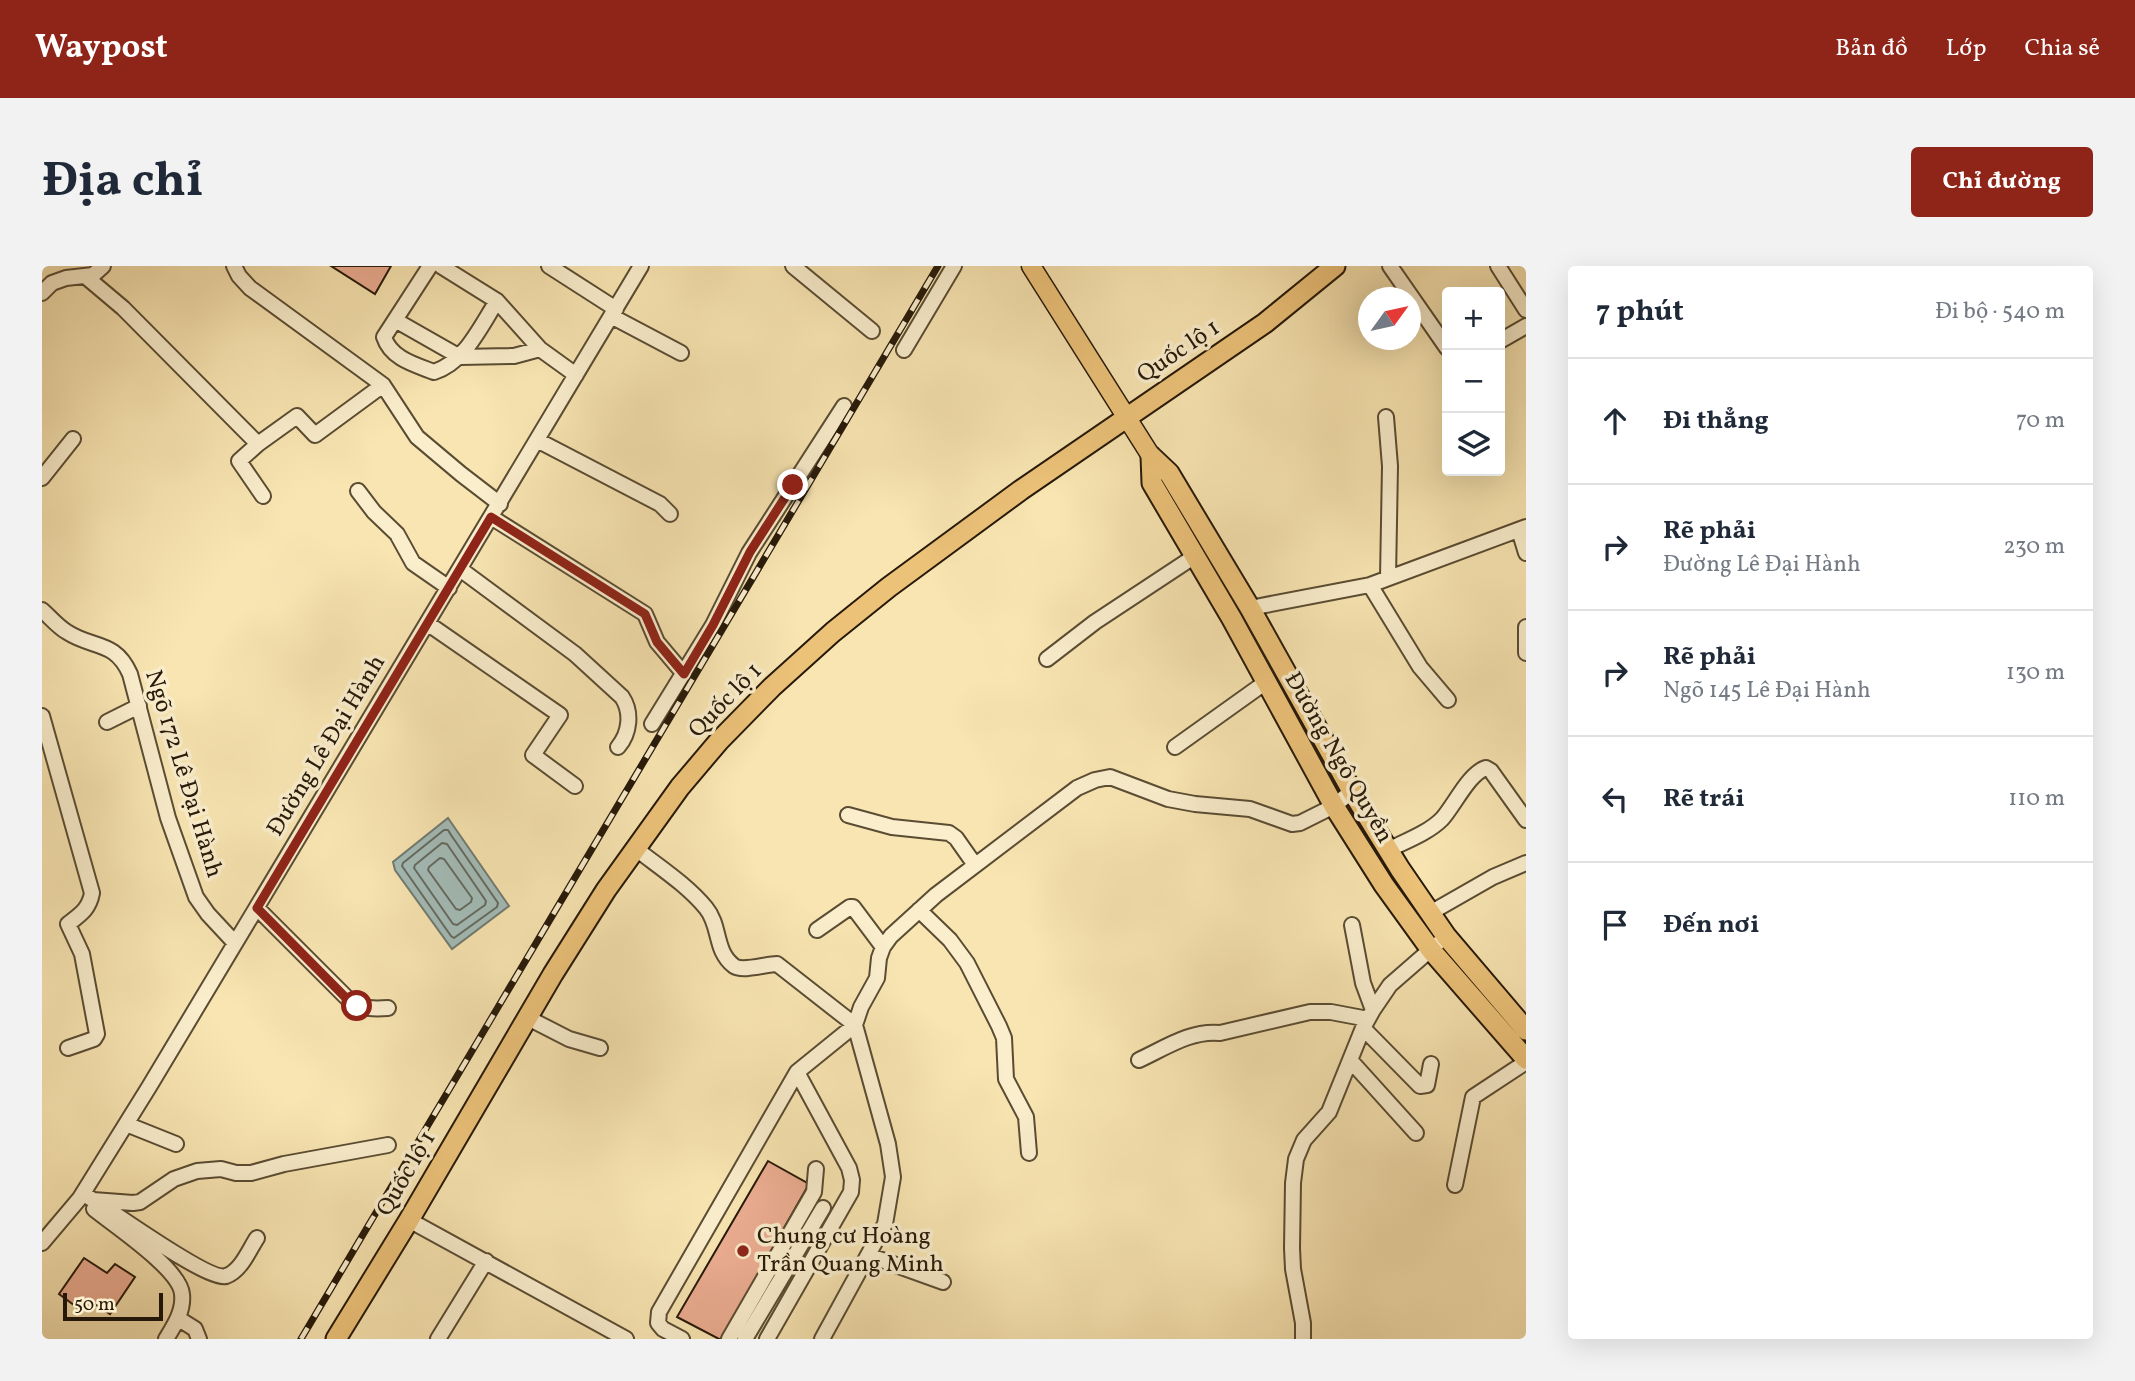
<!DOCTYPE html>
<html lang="vi">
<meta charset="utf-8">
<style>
body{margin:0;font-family:Vollkorn,serif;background:#f2f2f3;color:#1f2937}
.controls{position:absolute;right:21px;top:21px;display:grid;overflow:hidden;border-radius:7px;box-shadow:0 7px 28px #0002}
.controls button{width:63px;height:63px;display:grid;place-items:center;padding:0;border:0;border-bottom:2px solid #e0e1e3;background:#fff;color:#1f2937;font:35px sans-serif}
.compass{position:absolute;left:1316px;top:21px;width:63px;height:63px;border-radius:50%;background:#fff;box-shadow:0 7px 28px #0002;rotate:57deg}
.scale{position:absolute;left:21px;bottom:18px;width:100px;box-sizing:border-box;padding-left:7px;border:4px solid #261909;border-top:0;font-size:19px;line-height:24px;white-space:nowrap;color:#261909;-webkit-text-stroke:5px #faeecd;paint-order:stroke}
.stop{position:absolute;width:21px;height:21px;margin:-16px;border:5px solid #8f2418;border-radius:50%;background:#fff}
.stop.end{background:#8f2418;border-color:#fff;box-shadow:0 2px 7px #0008}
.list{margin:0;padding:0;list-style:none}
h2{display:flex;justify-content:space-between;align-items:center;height:91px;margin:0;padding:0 28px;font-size:30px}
h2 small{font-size:23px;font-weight:400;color:#747a83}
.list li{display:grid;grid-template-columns:46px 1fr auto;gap:21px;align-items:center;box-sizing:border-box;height:126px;padding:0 28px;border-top:2px solid #e0e1e3}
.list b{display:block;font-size:26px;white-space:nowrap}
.list p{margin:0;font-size:23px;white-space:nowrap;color:#747a83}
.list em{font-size:23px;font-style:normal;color:#747a83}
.icon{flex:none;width:38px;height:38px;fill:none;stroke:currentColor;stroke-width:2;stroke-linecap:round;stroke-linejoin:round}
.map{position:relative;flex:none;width:1484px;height:1073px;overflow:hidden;border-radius:7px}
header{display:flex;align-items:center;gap:42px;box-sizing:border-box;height:98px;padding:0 35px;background:#8f2418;color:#fff}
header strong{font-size:33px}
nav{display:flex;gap:38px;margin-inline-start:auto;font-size:24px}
.intro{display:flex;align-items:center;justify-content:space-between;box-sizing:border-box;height:168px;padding:0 42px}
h1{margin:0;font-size:49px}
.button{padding:18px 32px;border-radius:7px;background:#8f2418;color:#fff;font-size:24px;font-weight:700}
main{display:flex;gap:42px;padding:0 42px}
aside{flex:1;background:#fff;border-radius:7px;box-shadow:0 7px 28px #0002}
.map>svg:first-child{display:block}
.water{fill:#a3bcb8;stroke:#717b72;stroke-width:2}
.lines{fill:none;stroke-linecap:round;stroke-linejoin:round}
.shore{stroke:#646a60;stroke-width:2}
.building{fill:#ecad92;stroke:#261909;stroke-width:2}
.minor-casing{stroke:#5a4c33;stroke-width:18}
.major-casing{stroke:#261909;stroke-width:21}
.highway-casing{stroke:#261909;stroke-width:23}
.minor{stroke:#faeecd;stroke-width:14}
.major{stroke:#ecc279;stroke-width:18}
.highway{stroke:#ecc279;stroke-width:19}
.rail-casing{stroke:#261909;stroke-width:7}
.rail{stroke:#faeecd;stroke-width:4.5;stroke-dasharray:13;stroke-linecap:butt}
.route{stroke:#8f2418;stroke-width:9}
.poi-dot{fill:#8f2418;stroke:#faeecd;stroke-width:2.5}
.labels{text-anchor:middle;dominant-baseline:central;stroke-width:7;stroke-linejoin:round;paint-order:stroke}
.street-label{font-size:24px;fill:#261909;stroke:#faeecd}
.poi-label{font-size:24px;fill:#261909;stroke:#faeecd;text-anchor:start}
</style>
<header>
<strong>Waypost</strong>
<nav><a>Bản đồ</a><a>Lớp</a><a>Chia sẻ</a></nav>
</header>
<div class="intro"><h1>Địa chỉ</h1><a class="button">Chỉ đường</a></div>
<main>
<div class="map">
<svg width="1484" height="1073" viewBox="0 0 1484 1073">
<rect width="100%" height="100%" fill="#f8e5b2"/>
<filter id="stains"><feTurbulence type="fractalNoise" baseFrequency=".00286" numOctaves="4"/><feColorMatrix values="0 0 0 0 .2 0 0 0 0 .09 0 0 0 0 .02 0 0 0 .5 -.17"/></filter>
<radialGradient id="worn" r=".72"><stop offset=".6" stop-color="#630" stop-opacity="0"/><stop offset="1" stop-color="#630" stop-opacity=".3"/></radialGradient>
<path class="water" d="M406 552 467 640 410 683 353 604 351 596Z"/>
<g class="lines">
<path class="shore" d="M402 564H406L409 569 456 637 455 641 412 672 409 670 360 600 361 597Z
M400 577 405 578 444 635 443 639 415 659 411 658 372 602 373 599Z
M398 592 402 593 430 632 429 636 418 644 414 643 386 604 387 601Z"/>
</g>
<path class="building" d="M289 0H349L333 28Z
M726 895 767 918 679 1073H677L635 1051Z
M42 992 65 1007 73 998 93 1011 68 1048 47 1034 40 1045 17 1028Z"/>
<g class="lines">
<defs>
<path id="minor" d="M192 0 197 10 208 22 341 119 375 171 419 208 458 238
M388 0 342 71C349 93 374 99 392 106 423 96 438 61 455 35
M399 0 455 35 498 83 534 109
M507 0 574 43
M751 0 830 65
M1348 0 1405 82
M1456 0 1484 44
M43 10 81 42 216 178
M0 27 10 17 24 12 51 9 61 0
M569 50 639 87
M353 54 418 91 472 90 498 83
M1458 75 1484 60
M862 84 912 0
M1344 151 1348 200 1346 312
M495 174 618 238 628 248
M0 212 31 173
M316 225 332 246 355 268 371 297 407 322
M221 230 197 195 216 178 255 150 273 169 341 119
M449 251 603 348 615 376 642 408
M1477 264 1484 287
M418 303 533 388 580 431C590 446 588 467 576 481
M1328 319 1378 401 1406 434
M1208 342 1328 319 1484 261
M0 344C8 351 16 361 25 366 51 383 73 374 88 408L126 552 154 631 166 648 193 677
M385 357 518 449 491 489 533 520
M1484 361V387
M1005 393 1053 356 1153 290
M0 450 50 627C47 643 39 648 26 658L40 688 55 768 52 773 26 782
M65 456 97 440
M610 458 671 359 707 287 802 140
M1133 481 1224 416
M806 549 850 561 907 567 914 572 933 599
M593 582C617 601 644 618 664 642 679 660 672 685 692 700 701 706 724 698 735 698L813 759 755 806 617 1046 616 1057 621 1063 640 1073
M1346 584C1364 575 1386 567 1400 553 1412 540 1427 507 1444 502L1449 505 1484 554
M215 642 308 735C320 743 332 743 346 742
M877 644 908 674 925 697 957 760 962 772 964 813 984 851 987 887
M1388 647 1451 611 1484 597
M1310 659 1321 717 1331 744
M775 664 808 641H811L841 681
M486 752 527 773 558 782
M1321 762 1378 820 1385 819 1389 798
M1097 794C1123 782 1149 764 1178 767L1268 746H1289L1326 753
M1308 794 1374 867
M84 858 134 878
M1413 919 1431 831 1484 796
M41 927 51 934 91 937 98 936 132 913 155 905 179 903 194 907H209L242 898 346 879
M53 935C75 948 166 1015 184 1010 199 1005 207 984 215 972
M52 943C73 960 138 1003 140 1028 142 1045 132 1060 124 1073
M367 954 584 1073
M0 977 38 932 107 821 599 0
M826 989 901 1016
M137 1053 153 1063 157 1073
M396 1073 444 995
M687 1073 772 926 774 903
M703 1073 781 942
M725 1073 809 926 810 914 807 902 755 806
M780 1073 843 958 851 911 846 878 813 759 819 741 835 712 837 692 841 681 849 670 894 629 1035 522 1053 514 1068 511 1126 533 1153 538 1208 543 1250 558 1258 557 1292 540 1310 525
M1261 1073V1057L1251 1003 1250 982 1251 917 1254 893 1262 874 1287 846 1321 762 1331 744 1348 719 1395 678"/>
<path id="major" d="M989 0 1109 190"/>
<path id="highway" d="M1109 190 1110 217 1190 353 1292 540 1342 619 1389 684 1484 793
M1109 190 1127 207 1208 342 1310 525 1358 603 1404 670 1484 764
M294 1073 367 954 511 708 564 624 638 521 677 475 730 421 791 366 847 321 979 224 1223 57 1293 0"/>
</defs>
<use href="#minor" class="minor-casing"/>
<use href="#major" class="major-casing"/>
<use href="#highway" class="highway-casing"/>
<use href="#minor" class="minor"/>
<use href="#major" class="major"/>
<use href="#highway" class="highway"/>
<defs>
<path id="rail" d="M259 1073 896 0"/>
</defs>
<use href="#rail" class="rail-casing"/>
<use href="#rail" class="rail"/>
</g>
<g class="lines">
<path class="route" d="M315 740 308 736 215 642 449 251 603 348 615 376 642 408 671 359 708 286 751 219"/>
</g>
<circle class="poi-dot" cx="701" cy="985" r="7"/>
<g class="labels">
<g class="street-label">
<text transform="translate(1137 86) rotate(-34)">Quốc lộ 1</text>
<text transform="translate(684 435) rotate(-46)">Quốc lộ 1</text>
<text transform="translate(285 480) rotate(-59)">Đường Lê Đại Hành</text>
<text transform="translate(1296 492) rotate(60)">Đường Ngô Quyền</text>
<text transform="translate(141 508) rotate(73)">Ngõ 172 Lê Đại Hành</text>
<text transform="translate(365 908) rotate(-60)">Quốc lộ 1</text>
</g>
<g class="poi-label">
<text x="715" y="971">Chung cư Hoàng<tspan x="715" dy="28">Trần Quang Minh</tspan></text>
</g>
</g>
<rect width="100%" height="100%" filter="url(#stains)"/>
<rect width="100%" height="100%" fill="url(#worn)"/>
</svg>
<div class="controls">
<button>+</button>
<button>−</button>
<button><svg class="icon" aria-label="layers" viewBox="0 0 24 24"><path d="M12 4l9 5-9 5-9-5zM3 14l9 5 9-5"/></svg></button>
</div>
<svg class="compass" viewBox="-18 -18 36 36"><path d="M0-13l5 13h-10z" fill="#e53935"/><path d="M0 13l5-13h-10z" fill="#747a83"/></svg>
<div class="scale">50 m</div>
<div class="stop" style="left:315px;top:740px"></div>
<div class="stop end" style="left:751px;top:219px"></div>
</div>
<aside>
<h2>7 phút<small>Đi bộ · 540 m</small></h2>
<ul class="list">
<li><svg class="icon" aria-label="ahead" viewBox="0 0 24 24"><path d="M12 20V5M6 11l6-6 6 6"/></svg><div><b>Đi thẳng</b></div><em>70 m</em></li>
<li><svg class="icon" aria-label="right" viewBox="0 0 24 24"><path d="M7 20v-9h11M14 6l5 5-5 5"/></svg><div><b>Rẽ phải</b><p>Đường Lê Đại Hành</p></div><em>230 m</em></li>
<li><svg class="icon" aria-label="right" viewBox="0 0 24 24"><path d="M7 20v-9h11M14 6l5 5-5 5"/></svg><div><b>Rẽ phải</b><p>Ngõ 145 Lê Đại Hành</p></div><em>130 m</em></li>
<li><svg class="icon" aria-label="left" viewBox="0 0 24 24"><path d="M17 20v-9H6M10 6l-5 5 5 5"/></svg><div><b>Rẽ trái</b></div><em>110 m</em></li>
<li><svg class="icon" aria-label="arrive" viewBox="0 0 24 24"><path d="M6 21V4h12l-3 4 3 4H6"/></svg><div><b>Đến nơi</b></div></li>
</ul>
</aside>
</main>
